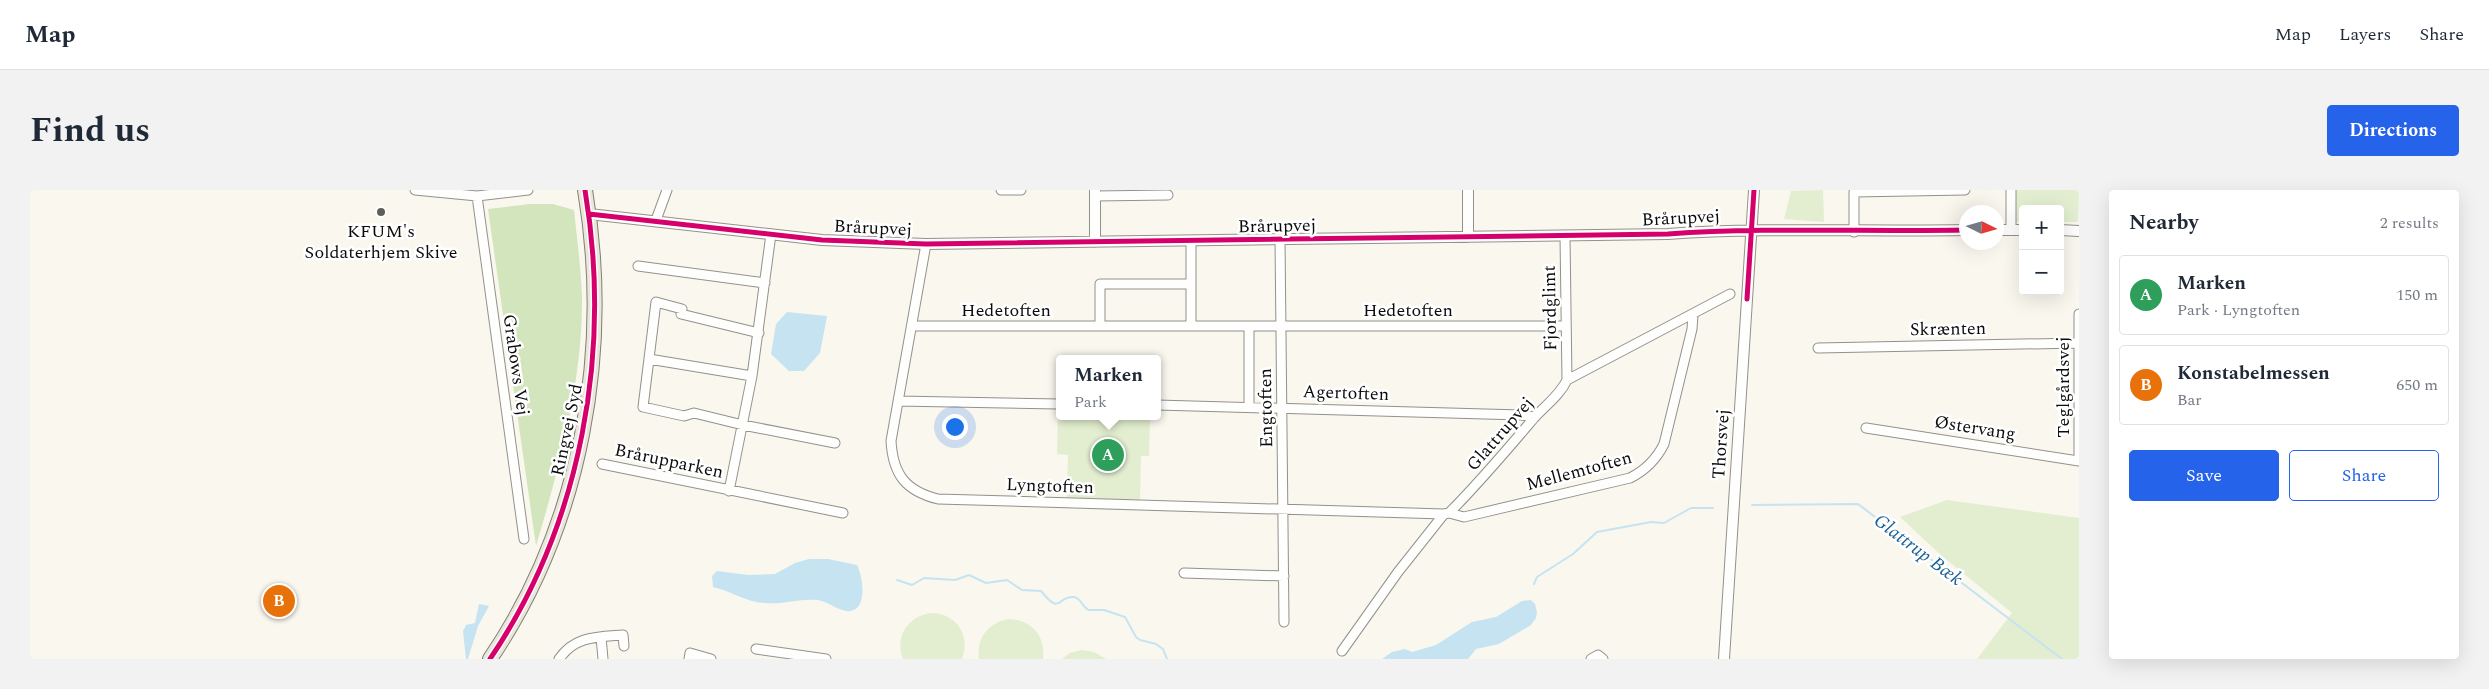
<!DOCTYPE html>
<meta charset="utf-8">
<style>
body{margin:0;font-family:Spectral,serif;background:#f2f2f3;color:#1f2937}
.controls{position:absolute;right:15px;top:15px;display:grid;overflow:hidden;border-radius:5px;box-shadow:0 5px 20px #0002}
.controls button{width:45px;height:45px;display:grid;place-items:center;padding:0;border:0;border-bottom:1px solid #e0e1e3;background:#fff;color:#1f2937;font:25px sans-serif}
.compass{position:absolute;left:1929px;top:15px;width:45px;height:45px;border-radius:50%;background:#fff;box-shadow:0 5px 20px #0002;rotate:95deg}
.you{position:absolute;left:924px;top:236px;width:18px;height:18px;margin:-12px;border:4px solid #fff;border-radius:50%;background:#1a73e8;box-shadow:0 0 0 8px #1a73e833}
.badge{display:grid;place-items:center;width:32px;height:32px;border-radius:50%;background:#2563eb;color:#fff;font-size:16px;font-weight:700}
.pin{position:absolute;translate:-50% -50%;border:2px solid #fff;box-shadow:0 1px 5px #0006}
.popup{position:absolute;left:1026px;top:165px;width:105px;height:65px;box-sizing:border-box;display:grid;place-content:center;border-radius:5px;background:#fff;filter:drop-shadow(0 1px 4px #0005);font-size:16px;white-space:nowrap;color:#747a83}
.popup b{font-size:19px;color:#1f2937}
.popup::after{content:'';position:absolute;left:50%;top:100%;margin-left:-10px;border:10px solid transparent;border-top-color:#fff}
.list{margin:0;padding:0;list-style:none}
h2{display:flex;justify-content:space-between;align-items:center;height:65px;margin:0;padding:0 20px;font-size:21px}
h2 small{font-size:16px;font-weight:400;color:#747a83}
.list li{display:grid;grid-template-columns:32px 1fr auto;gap:15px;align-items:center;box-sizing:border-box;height:80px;margin:0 10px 10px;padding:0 10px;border:1px solid #e0e1e3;border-radius:5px}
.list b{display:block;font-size:19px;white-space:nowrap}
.list p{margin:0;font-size:16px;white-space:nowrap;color:#747a83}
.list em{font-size:16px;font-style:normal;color:#747a83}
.actions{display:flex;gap:10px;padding:15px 20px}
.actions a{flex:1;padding:11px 0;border:1px solid #2563eb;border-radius:5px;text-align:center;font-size:18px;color:#2563eb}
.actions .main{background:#2563eb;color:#fff}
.map{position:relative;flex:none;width:2049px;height:469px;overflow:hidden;border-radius:5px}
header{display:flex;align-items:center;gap:30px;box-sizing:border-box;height:70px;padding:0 25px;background:#fff;border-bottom:1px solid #e0e1e3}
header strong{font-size:24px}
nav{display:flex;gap:28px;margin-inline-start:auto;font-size:18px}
.intro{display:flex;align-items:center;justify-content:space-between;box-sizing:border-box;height:120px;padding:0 30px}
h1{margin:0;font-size:35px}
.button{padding:12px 22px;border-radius:5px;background:#2563eb;color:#fff;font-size:18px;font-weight:700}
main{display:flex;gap:30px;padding:0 30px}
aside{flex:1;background:#fff;border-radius:5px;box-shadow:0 5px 20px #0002}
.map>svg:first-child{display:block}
.green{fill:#e2eecf}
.forest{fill:#d2e5bd}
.water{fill:#c6e3f2}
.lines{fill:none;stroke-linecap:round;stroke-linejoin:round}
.stream{stroke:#c6e3f2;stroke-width:2}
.minor-casing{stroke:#92918d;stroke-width:11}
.tertiary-casing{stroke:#92918d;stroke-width:12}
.primary-casing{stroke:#7f7f7a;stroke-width:16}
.minor{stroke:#fefefc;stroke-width:9}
.tertiary{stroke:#fefefc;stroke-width:10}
.primary{stroke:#eae6d8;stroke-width:14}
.cycleway-casing{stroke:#fff;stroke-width:8}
.cycleway{stroke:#d6006c;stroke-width:5}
.poi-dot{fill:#5e5e5a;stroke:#fff;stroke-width:2}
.labels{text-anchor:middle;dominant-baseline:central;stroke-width:5;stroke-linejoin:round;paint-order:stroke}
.street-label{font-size:18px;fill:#0b0b0b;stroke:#fff}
.poi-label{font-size:18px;fill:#0b0b0b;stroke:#fff}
.water-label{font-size:19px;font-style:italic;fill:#1a6196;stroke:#fff}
</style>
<header>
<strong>Map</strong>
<nav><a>Map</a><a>Layers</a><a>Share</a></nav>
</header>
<div class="intro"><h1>Find us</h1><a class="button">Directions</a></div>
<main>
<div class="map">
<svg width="2049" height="469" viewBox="0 0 2049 469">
<rect width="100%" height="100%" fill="#f9f7ee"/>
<path class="green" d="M1793 0 1794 32 1754 29 1761 1Z
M1986 0H2049L2048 32H2030V19H1993V31L1986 32Z
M1028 218 1029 226H1120L1119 266H1111L1110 310 1037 308 1038 265 1027 264Z
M1917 310 2049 328V469H1947L1982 423 1912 366 1870 327Z
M901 423C926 423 941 445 932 469H873C864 447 878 426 901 423Z
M979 429C1002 430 1016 447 1013 469H949C946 448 959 432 979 429Z
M1052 460 1064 462 1076 469H1032L1040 463Z"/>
<path class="forest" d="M500 14H523L544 20C547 49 551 78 552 107 553 189 529 279 506 356L458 19Z"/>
<path class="water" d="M757 122 797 126 790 163 774 181H759L741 164 746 134Z
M779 369H798L827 375C833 386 839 424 816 421 806 419 798 412 788 410 770 408 752 415 734 413 716 412 701 401 683 397L682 386 687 381 719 385 745 384 765 373Z
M1501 410 1505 414 1507 422 1506 428 1501 435 1469 454 1446 459 1438 469H1352L1362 462 1375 459 1382 462 1406 455 1442 432 1466 427 1492 411Z
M449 414 459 416 448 436 438 469H436L433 441 436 435 445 433Z"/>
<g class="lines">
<path class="stream" d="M1722 315 1828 314 2032 469
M867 390 882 395 894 388 925 390 939 385 956 393 977 390 992 400 1011 401C1032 427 1027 405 1044 407 1051 408 1053 418 1059 420H1074L1095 427 1106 447 1110 450 1126 454 1133 459 1137 469
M1504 394 1507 387 1543 364 1567 342 1621 332 1634 333 1661 318H1683"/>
<defs>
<path id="minor" d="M385 0 447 6 498 0
M971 0H991
M447 6 494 349
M1065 6 1138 5
M626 30 637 0
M1981 40V0
M1824 42V2L1935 0
M1535 46 1537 190
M1250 49 1254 432
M896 54 861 251C863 285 876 301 908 309L1414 324
M608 76 735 93
M882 136H1536
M1070 136V94H1161
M1161 136V51
M1219 137V217
M729 143 651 124 652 119 626 112 613 217 654 226 664 223 713 235 805 253
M1788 158 2049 153
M619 169 722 186
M868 211 1029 214
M1127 215 1491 225 1505 227
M1836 238 2049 271
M2049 271V124
M572 274 813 323
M699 301 722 186 741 44
M1419 323 1434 327 1600 288C1616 280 1626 270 1634 254L1662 139 1663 125
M1154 383 1254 386
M571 447 573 469
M726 459 796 469
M1312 461 1368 382 1414 324 1419 323C1450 292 1476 261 1504 228 1515 216 1530 205 1537 190L1700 104
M529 469C545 446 567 447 593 445L594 456
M659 469 660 463 681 469
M1561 469 1568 465 1573 469"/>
<path id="tertiary" d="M1065 0V52
M1438 0V47
M559 24 792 50 896 54 1638 44C1737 37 1837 42 1936 40
M1966 40H1993
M2030 40 2049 41
M1694 469 1724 0"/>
<path id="primary" d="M460 469C552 333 582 161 555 0"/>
</defs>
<use href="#minor" class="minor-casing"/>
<use href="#tertiary" class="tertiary-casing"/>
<use href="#primary" class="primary-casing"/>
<use href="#minor" class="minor"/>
<use href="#tertiary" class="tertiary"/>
<use href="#primary" class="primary"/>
<defs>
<path id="cycleway" d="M559 24 792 50 896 54 1638 44C1737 37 1837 42 1936 40
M1717 109 1724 0
M460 469C552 333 582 161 555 0"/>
</defs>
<use href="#cycleway" class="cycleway-casing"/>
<use href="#cycleway" class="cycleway"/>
</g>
<circle class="poi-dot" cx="351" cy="22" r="5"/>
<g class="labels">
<g class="street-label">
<text transform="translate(1651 28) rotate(-3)">Brårupvej</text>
<text transform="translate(1247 36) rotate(-1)">Brårupvej</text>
<text transform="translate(843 38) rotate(3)">Brårupvej</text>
<text transform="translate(1520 118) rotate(-91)">Fjordglimt</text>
<text x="976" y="120">Hedetoften</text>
<text x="1378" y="120">Hedetoften</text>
<text transform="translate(1918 139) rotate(-1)">Skrænten</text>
<text transform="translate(486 175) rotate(82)">Grabows Vej</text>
<text transform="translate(2033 197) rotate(-90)">Teglgårdsvej</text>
<text transform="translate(1316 203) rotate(2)">Agertoften</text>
<text transform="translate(1236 218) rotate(-91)">Engtoften</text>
<text transform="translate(1945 238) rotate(9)">Østervang</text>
<text transform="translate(537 240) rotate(-78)">Ringvej Syd</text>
<text transform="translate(1470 244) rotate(-49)">Glattrupvej</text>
<text transform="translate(1691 254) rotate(-86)">Thorsvej</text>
<text transform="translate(639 271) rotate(12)">Brårupparken</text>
<text transform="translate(1549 281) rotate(-15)">Mellemtoften</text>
<text transform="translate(1020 296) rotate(2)">Lyngtoften</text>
</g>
<g class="poi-label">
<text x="351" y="41">KFUM's<tspan x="351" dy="21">Soldaterhjem Skive</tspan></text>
</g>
<g class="water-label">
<text transform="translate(1888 360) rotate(37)">Glattrup Bæk</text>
</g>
</g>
</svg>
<div class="controls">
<button>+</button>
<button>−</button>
</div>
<svg class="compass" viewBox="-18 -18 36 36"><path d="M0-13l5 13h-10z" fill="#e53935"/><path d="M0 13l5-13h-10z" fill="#747a83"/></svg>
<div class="you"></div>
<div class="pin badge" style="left:1078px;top:265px;background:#2e9e5b">A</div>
<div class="popup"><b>Marken</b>Park</div>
<div class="pin badge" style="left:249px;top:411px;background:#e8710a">B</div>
</div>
<aside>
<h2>Nearby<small>2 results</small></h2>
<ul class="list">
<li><span class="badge" style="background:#2e9e5b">A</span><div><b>Marken</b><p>Park · Lyngtoften</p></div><em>150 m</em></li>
<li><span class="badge" style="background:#e8710a">B</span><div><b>Konstabelmessen</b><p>Bar</p></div><em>650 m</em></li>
</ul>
<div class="actions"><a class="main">Save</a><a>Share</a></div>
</aside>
</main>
